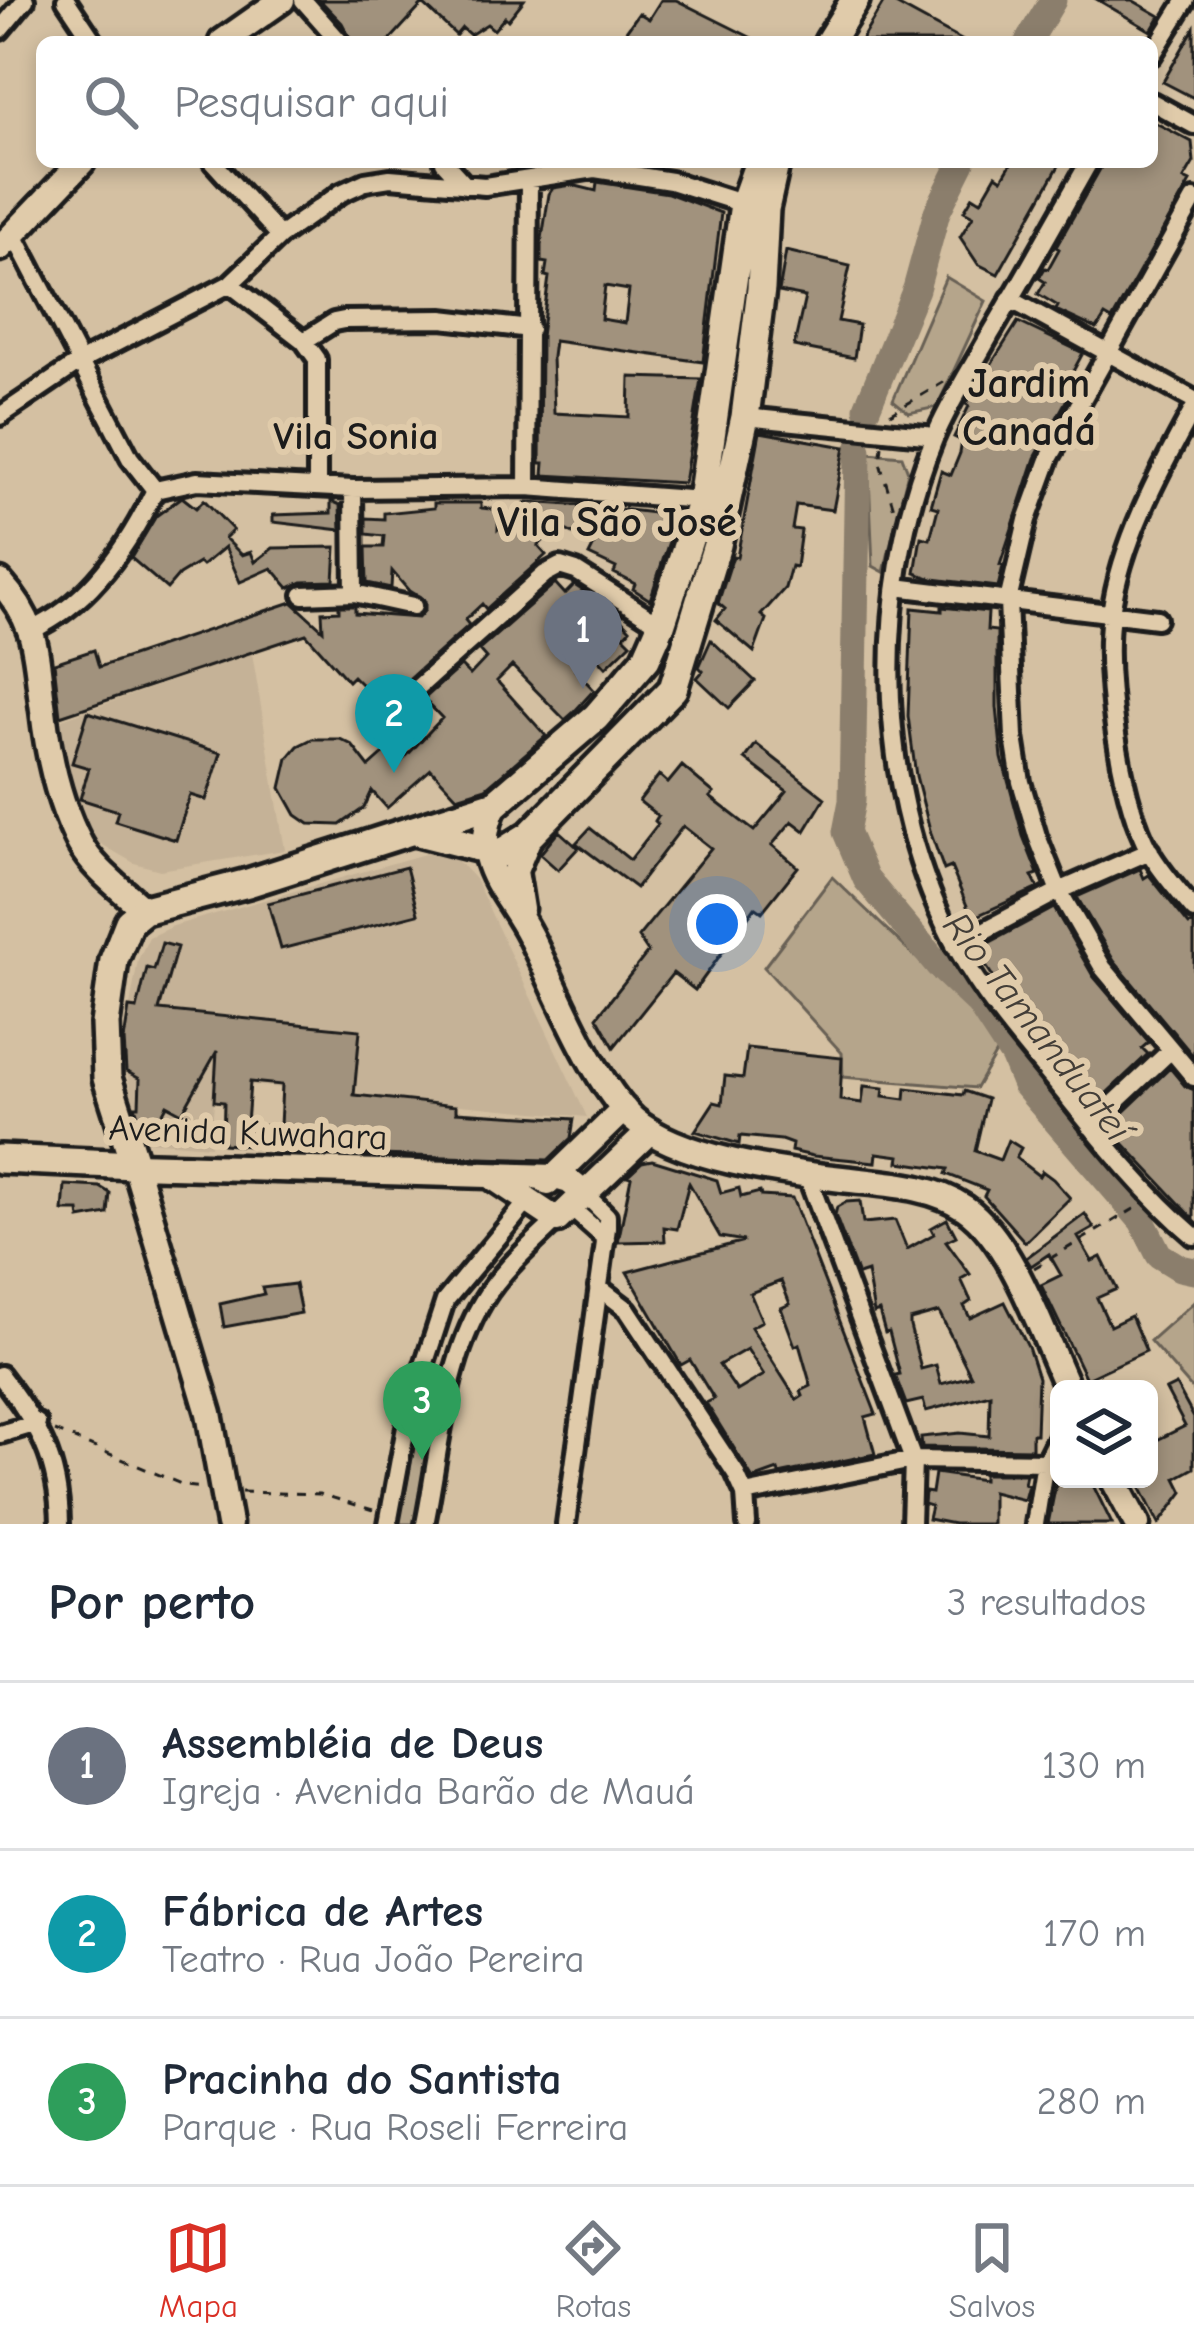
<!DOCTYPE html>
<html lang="pt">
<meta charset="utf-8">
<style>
body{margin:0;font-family:"Comic Neue",sans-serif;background:#f2f2f3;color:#1f2937}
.controls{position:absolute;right:36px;bottom:36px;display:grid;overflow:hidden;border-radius:18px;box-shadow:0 6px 18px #0003}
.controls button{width:108px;height:108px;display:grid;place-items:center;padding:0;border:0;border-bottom:3px solid #e0e1e3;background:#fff;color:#1f2937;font:60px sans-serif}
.you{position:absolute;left:717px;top:924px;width:42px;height:42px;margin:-30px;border:9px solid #fff;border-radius:50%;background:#1a73e8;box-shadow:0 0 0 18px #1a73e833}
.badge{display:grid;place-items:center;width:78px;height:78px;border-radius:50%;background:#d93025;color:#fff;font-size:39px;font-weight:700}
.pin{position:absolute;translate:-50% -99px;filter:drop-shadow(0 3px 6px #0008)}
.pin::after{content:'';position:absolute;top:63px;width:42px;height:36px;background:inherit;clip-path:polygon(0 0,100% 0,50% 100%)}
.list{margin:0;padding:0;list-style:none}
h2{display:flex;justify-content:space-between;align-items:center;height:156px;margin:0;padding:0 48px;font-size:51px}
h2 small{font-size:39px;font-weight:400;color:#747a83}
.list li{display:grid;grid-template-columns:78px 1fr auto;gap:36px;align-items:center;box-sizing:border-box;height:168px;padding:0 48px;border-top:3px solid #e0e1e3}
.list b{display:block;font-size:45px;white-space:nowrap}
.list p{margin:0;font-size:39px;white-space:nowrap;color:#747a83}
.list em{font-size:39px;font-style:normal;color:#747a83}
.icon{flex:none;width:66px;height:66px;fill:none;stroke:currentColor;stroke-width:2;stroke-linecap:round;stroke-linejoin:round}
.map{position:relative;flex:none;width:1194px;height:1524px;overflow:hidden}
.search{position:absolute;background:#fff;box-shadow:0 6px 18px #0003;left:36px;right:36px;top:36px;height:132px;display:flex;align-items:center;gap:30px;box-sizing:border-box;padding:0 42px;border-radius:18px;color:#747a83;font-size:45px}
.sheet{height:660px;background:#fff}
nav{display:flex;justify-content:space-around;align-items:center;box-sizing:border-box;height:168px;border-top:3px solid #e0e1e3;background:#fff;font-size:33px;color:#747a83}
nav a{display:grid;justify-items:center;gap:6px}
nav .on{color:#d93025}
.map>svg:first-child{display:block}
.built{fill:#c5b297}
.green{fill:#b5a58b;stroke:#686054;stroke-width:3}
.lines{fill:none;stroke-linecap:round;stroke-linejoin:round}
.river{stroke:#8b7e6c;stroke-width:27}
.building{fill:#a1927d;stroke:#1c1c1c;stroke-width:3;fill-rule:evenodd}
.street-casing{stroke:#1c1c1c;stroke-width:26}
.secondary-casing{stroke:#1c1c1c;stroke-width:33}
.primary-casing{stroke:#1c1c1c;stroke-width:36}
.path{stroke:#1c1c1c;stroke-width:3;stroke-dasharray:9 9;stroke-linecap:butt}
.street{stroke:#e0cbaa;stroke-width:16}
.secondary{stroke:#e0cbaa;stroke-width:24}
.primary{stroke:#e0cbaa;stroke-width:27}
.labels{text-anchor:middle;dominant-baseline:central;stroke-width:12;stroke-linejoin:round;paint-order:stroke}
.street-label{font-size:36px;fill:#1c1c1c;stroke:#e0cbaa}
.neighbourhood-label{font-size:39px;font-weight:bold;fill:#1c1c1c;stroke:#e0cbaa}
.water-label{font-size:39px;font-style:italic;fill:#433e38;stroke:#e0cbaa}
.quarter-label{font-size:42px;font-weight:bold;fill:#1c1c1c;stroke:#e0cbaa}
</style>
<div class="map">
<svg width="1194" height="1524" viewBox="0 0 1194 1524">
<rect width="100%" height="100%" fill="#d4c0a2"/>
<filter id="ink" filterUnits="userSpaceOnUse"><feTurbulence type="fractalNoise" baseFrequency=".00833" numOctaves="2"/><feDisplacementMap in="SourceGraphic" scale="24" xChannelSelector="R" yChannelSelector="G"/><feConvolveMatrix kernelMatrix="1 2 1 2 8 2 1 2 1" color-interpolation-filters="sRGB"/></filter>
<g filter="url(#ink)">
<path class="built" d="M252 653 285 850 160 870 134 863 89 837 68 785 56 721Z
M428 853 456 859 475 879 587 1117 216 1082 210 1146 147 1141 140 1129 126 1071 124 1040 138 960 149 937 173 926Z"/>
<path class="green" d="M946 277 986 301 937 407 909 413 893 400Z
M868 453 902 456 908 472 884 572 873 566Z
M832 877 1003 1041 976 1088 843 1077 842 1053 764 967Z
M1194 1302V1391L1150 1341Z
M425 1390 445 1395 419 1524H399Z"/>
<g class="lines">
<path class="river" d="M1028 42 1053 0
M867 408 916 289 937 212 962 162
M858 451 852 801 846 832 866 879 939 966 979 1004 1013 1056 1025 1085 1142 1221 1159 1255 1180 1268 1194 1271"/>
</g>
<path class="building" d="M320 0H524L508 20 505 17 494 30 487 24 470 35 462 28 456 35 423 4 388 42H352L342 23Z
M661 0H676L760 42H618L639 13 649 19Z
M885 0H888L965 42H860Z
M1098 0H1132L1160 16 1151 31Z
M1194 28V98L1163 82Z
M1152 121 1192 142 1194 162 1184 179 1190 182 1112 320 1105 316 1097 329 1056 310 1058 306 1038 294 1045 282 1039 278 1045 268 1048 269 1059 249 1056 247 1104 162H1152Z
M1012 162H1061L998 274 978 264 960 237 973 216 964 211 973 196 981 201 996 175 1002 179Z
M597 182 668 193 721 213 703 362 554 341 552 357 554 413 629 417 630 377 701 379 684 483 543 475 544 463H540L541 336 549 277 545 276 547 263 541 262V245L549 194 553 188 572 185 596 191ZM605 286 629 290 625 323 601 319Z
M786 251 850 266 838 321 859 325 854 358 794 346 805 297 779 292Z
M1018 322 1083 353 1066 384 1073 388 1035 458 1000 565 1003 566 998 587 933 579 915 573 921 537 930 539 938 508 931 506 941 471 951 475 960 453 962 441 954 437 969 406 966 404Z
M760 432 845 447 833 510 796 505 792 529 801 530 796 567 791 566 785 588 761 615 766 619 754 652 716 620 725 609 718 603 733 556 737 557Z
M182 497 196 508 204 500 233 530 225 538 242 555 251 552 255 562 273 548 336 547 334 581 302 582 289 588 272 568 240 582 225 547 202 566 199 563 179 575 167 589 131 558 156 516Z
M331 501 340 505 341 530 273 522V515L331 513Z
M527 502 586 506 616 518 620 509 671 515 675 523 650 600 633 589 635 584 614 573 616 568 589 555 594 545 558 526 538 546 546 555 486 609 482 604 465 620 469 625 393 693 377 676 365 688 353 676 348 681 306 634 60 716 54 663 94 650 99 667 292 602 323 630 322 612 339 611V606H355V613L418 618 425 610V601L409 591 392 571 391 588 367 583 366 547H383L384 536 366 534V518L384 519V513L434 508V503H481V508L499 510 498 529Z
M555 583 565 594 574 585 609 607 630 629 624 636 631 643 606 667 593 653 575 670 594 690 573 713 565 720 512 666 497 681 546 736 486 788 457 797 431 769 387 808 372 791 364 808 340 825 309 824 296 815 281 788 288 758 298 746 312 739H340L352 745 369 767 387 751 399 764 442 718 424 699 461 666 470 675 486 658 479 650Z
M942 607 988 612 987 630 997 631V707L1002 758 1023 836 1038 874 1032 876 1038 888 972 918 951 867 944 870 931 834 916 776 908 716 912 608 942 611Z
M711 640 755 681 729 708 697 678 703 671 699 667Z
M88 712 221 753 206 800 190 795 176 840 115 821 118 811 80 799 89 768 72 763Z
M756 744 825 798 805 831 792 821 772 845 798 867 762 912 755 907 695 990 673 973 614 1047 597 1017 648 952 638 937 711 848 683 826 636 888 576 843 590 828 630 860 658 824 655 821 658 816 639 801 659 775 668 783 682 766 714 793 710 797 754 831 787 791 745 759Z
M559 831 578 848 558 870 540 854Z
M406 867 418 914 281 949 268 903Z
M1140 869 1144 878 1149 875 1189 925 1194 923V1057L1114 961 1077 897Z
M1054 908 1093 976 1149 1042 1142 1048 1148 1054 1092 1107 1023 1022 982 960 991 955 985 945Z
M162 943 177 947 159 1010 360 1030 354 1095 456 1106V1112L574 1119 571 1138 548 1160 309 1153V1150L223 1144 224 1102 214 1101 217 1051 182 1113 167 1105 155 1127 142 1129 135 1106H139L140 1079 126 1071 124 1040 129 1008 137 1009 147 968 154 970ZM250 1082 282 1085 280 1126 247 1125Z
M747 1048 842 1058 840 1100 862 1103 864 1086 884 1088 883 1096 905 1099 906 1088 963 1095 964 1091 987 1099 975 1151 1000 1160 1008 1140 1021 1148 1016 1158 1039 1176 1042 1171 1053 1179 1070 1198 1025 1242 984 1196 987 1190 946 1174 948 1169 899 1162 900 1156 877 1153 876 1162 813 1156 791 1151 792 1144 781 1140 740 1136 739 1144 695 1131 714 1102 722 1104 725 1076 743 1078Z
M1170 1068 1185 1086 1194 1090V1219L1108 1127Z
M652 1160 717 1180 721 1193 739 1188 741 1197 760 1192 761 1196 792 1198 876 1414 865 1417 875 1454 779 1474 778 1470 753 1479 706 1403 714 1399 690 1360 681 1365 627 1272 744 1241 720 1237 689 1183 677 1229 664 1227 665 1241 618 1242 631 1177 627 1176 642 1162ZM781 1281 790 1304 781 1308 795 1346 799 1344 811 1386 801 1391 803 1396 797 1400 751 1327 762 1321 750 1293ZM747 1349 764 1375 737 1391 719 1365Z
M65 1185 100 1187 110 1193 108 1214 80 1219 79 1211H63Z
M860 1201 863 1223 895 1220 907 1249 934 1234 931 1228 947 1219 956 1236 946 1241 970 1274 961 1279 971 1301 964 1306 970 1318 1005 1302 1028 1347 1038 1378 1036 1434H1032V1449L922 1447 921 1437 960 1433 989 1436 990 1394 926 1411 923 1400 906 1404 895 1375 900 1374 889 1332 885 1333 879 1311 874 1313 867 1272 858 1275 835 1215 837 1207 846 1202ZM939 1312 971 1376 941 1384 936 1365 921 1369 910 1326V1320Z
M1085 1214 1094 1228 1078 1237 1092 1261 1101 1257 1117 1289 1097 1298 1110 1326 1131 1316 1146 1351 1086 1379 1041 1285 1061 1275 1049 1254 1031 1266 1026 1258Z
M295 1284 301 1313 224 1327 220 1304 264 1294 262 1288Z
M1176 1385 1194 1418V1468L1176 1478 1183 1492 1159 1524 1136 1479H1149V1444L1185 1426 1166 1390Z
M935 1473 983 1480V1474H1026L1024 1484 1028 1485 1024 1500 992 1492V1524H954L928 1519 931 1506 924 1504 925 1492 932 1493Z
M1057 1479H1090L1112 1524H1048Z"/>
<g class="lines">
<defs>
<path id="street" d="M66 0 94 42
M303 0 340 42
M0 30 25 0
M1152 55 1186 0
M1152 102 1194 125
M213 162 280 236
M444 162 465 185
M1089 162C1056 220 1024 278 990 335 971 369 949 403 934 439 870 594 875 802 958 950 987 1003 1028 1048 1066 1095 1105 1144 1147 1196 1194 1236
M1194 199 1050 457 1027 520 1008 601 1014 737 1021 782 1037 836 1059 891 1103 968 1194 1077
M14 235 130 458 155 490
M230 284 304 341 317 359V485
M1010 299 1194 400
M304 341 334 322 344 320 442 319 530 329
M1194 408C1160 470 1120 544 1111 614 1103 676 1120 797 1149 851 1161 872 1179 892 1194 910
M0 416 81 361 230 284 280 236 341 193 365 182 390 178 485 186 595 169 671 181 744 204
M745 417 935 436
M527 487 529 180
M353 489 354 593
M896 587 1157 619
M303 595 354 593 413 606
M32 630C90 603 128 547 155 490L197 481 353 489 527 487 702 500
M387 715 545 574 560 566 576 571 661 625
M955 946 1059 891 1150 851
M1090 1126 1171 1050
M807 1175 913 1460 911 1524
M570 1207 606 1239
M598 1287 627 1309 735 1472 745 1494 747 1524
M0 1375C39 1426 59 1459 60 1524
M0 1434 37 1423
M745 1494 913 1460 1045 1462
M388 1524 409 1411 445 1301 528 1201
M425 1524C440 1452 444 1366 483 1301 502 1270 531 1245 557 1220
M566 1524 607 1228V1216L585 1194
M1035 1524 1045 1462 1059 1434"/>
<path id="secondary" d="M222 42 282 0
M0 248 82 162
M0 582C40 626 35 655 43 710 48 754 59 804 80 844 94 870 123 890 144 910
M495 804C468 863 505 887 530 936 556 988 592 1080 633 1119 678 1159 783 1172 842 1179 883 1184 929 1184 965 1208 1013 1241 1043 1336 1068 1389
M521 909 515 871 530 835
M494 1178 557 1220 650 1131
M548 1183 624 1109
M1113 1479 1137 1524
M229 1524 209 1413 135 1165 555 1177 569 1181 585 1194"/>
<path id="primary" d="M829 42 855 0
M414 831 501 853 530 835 673 689 717 545 745 417 761 289 765 209 775 164
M0 1159 135 1165 107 1078 105 1024 114 960 129 922 144 910 248 883 495 804 596 717 646 659 661 625 702 500 744 204 759 162"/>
</defs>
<use href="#street" class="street-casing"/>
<use href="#secondary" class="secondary-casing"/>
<use href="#primary" class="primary-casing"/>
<path class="path" d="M890 414 944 382
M882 446 880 463 895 512
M1034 1268 1139 1206
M55 1431 186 1486 202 1488
M241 1492 320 1494 373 1510"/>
<use href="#street" class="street"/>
<use href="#secondary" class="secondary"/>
<use href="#primary" class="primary"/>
</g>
</g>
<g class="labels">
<g class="street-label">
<text transform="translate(248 1133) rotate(2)">Avenida Kuwahara</text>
</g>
<g class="neighbourhood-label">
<text x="356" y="436">Vila Sonia</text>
</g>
<g class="water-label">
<text transform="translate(1037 1027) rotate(52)">Rio Tamanduateí</text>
</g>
<g class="quarter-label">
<text x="1029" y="383">Jardim<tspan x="1029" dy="48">Canadá</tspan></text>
<text x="617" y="522">Vila São José</text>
</g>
</g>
</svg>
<div class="controls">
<button><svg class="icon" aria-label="layers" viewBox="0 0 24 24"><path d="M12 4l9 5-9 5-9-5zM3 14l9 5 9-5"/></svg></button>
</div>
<div class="you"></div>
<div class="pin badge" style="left:583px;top:689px;background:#6b7280">1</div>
<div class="pin badge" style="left:394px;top:773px;background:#0f9aa8">2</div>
<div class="pin badge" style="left:422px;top:1460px;background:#2e9e5b">3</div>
<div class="search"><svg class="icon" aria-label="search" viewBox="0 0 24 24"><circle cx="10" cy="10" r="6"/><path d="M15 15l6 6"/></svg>Pesquisar aqui</div>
</div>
<section class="sheet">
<h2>Por perto<small>3 resultados</small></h2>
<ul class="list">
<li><span class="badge" style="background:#6b7280">1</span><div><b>Assembléia de Deus</b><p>Igreja · Avenida Barão de Mauá</p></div><em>130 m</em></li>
<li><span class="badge" style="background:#0f9aa8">2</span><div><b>Fábrica de Artes</b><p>Teatro · Rua João Pereira</p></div><em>170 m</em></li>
<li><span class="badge" style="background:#2e9e5b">3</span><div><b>Pracinha do Santista</b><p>Parque · Rua Roseli Ferreira</p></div><em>280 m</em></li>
</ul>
</section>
<nav>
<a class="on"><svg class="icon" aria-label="map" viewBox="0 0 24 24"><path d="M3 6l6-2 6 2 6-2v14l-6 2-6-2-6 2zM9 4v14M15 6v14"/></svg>Mapa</a>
<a><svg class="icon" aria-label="directions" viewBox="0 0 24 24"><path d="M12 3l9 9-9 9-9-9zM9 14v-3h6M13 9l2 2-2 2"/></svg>Rotas</a>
<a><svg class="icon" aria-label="saved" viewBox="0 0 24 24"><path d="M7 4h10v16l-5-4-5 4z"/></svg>Salvos</a>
</nav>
